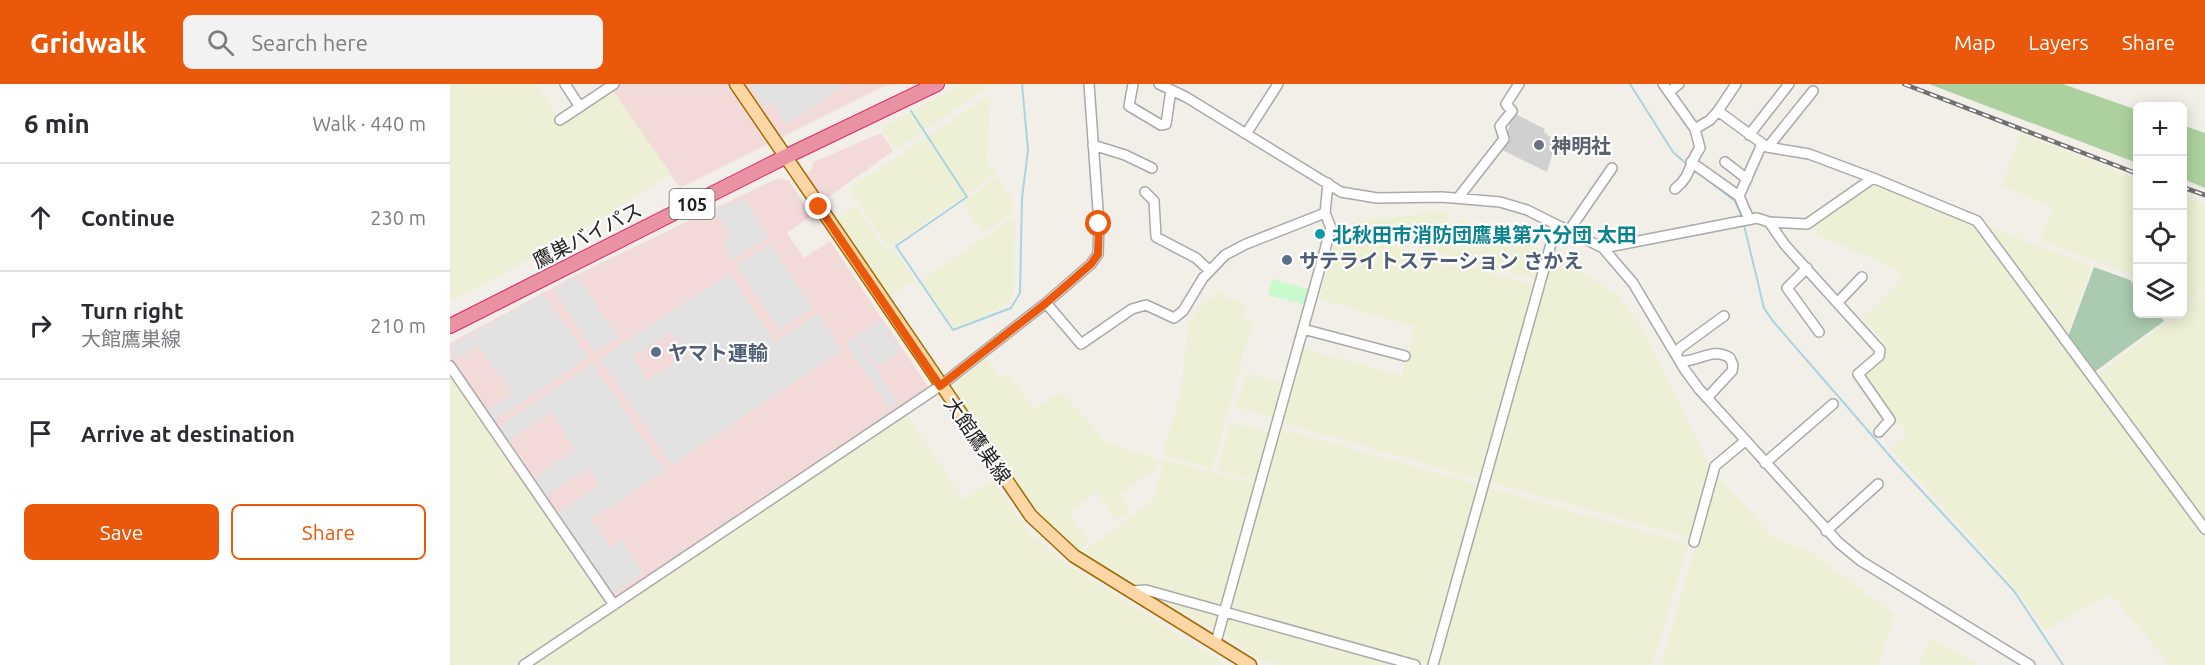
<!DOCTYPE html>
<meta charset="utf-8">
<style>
body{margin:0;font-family:Ubuntu,"Noto Sans JP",sans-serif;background:#f2f2f3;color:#2b2b33}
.controls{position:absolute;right:18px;top:18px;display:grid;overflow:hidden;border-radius:9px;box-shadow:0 3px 15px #0003}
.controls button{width:54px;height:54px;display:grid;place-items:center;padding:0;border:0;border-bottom:2px solid #e1e1e2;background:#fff;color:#2b2b33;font:30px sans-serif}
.stop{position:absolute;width:18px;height:18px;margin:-14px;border:4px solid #ea580c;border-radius:50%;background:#fff}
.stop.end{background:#ea580c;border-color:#fff;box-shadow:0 2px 6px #0008}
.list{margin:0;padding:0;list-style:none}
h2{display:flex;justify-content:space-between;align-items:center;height:78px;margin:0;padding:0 24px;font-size:26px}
h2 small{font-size:20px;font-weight:400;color:#7c7c81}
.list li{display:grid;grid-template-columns:39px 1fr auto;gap:18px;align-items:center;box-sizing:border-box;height:108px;padding:0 24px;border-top:2px solid #e1e1e2}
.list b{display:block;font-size:22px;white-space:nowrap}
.list p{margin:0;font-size:20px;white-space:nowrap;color:#7c7c81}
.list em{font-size:20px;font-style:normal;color:#7c7c81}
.actions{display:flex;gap:12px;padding:18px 24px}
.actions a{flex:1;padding:14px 0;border:2px solid #ea580c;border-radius:9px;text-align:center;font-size:21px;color:#ea580c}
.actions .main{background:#ea580c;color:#fff}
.icon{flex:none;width:33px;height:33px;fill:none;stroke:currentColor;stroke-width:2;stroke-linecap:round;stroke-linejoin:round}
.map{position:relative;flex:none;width:1755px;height:581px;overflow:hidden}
header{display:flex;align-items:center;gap:36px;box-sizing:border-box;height:84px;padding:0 30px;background:#ea580c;color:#fff}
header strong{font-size:28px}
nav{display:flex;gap:33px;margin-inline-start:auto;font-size:21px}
.search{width:420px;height:54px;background:#f2f2f3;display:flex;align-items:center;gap:15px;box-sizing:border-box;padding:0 21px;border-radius:9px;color:#7c7c81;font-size:22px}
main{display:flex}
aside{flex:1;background:#fff}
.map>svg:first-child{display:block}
.commercial{fill:#f2dad9}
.religious{fill:#d0d0d0}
.farmland{fill:#eef0d5}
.forest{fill:#add19e}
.cemetery{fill:#aacbaf}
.park{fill:#c8facc}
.parking{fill:#e2e2e2;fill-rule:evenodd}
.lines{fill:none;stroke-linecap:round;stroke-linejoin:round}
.stream{stroke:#aad3df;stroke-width:2}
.minor-casing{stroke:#a9a9a9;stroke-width:12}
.major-casing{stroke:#a06b00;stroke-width:15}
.highway-casing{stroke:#dc2a67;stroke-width:16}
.minor{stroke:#fff;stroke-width:9}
.major{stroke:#fcd6a4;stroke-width:12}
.highway{stroke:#e892a2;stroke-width:14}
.rail-casing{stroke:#707070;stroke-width:4.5}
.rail{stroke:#fff;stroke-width:2;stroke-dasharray:7;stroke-linecap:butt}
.route{stroke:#ea580c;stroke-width:8}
.worship-dot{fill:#6b7280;stroke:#fff;stroke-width:2}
.culture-dot{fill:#0f9aa8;stroke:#fff;stroke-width:2}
.service-dot{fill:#5c6f8a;stroke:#fff;stroke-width:2}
.labels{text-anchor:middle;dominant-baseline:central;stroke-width:4.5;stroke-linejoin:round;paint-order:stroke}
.shield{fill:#fff;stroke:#646464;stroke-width:1.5}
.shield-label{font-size:18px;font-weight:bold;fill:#222}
.worship-label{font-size:20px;font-weight:bold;fill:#5b616d;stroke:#fff;text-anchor:start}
.culture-label{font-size:20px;font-weight:bold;fill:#0d838f;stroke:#fff;text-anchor:start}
.street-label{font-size:20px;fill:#222;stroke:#fff}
.service-label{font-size:20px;font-weight:bold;fill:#4e5e75;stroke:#fff;text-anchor:start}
</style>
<header>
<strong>Gridwalk</strong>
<div class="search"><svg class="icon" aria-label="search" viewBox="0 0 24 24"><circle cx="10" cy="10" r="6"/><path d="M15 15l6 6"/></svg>Search here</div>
<nav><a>Map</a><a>Layers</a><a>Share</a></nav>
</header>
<main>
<aside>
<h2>6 min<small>Walk · 440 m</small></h2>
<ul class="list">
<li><svg class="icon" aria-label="ahead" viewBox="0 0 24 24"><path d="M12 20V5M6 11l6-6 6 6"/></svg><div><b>Continue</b></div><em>230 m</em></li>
<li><svg class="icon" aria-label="right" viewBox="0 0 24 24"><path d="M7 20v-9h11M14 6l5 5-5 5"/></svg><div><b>Turn right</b><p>大館鷹巣線</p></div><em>210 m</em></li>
<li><svg class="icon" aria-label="arrive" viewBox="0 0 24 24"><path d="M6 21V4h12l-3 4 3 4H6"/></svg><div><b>Arrive at destination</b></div></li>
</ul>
<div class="actions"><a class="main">Save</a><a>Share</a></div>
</aside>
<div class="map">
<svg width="1755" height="581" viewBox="0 0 1755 581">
<rect width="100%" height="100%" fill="#f2efe9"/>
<path class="commercial" d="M164 0H438L230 104 160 3Z
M431 49 443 67 373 117 354 90 361 86 363 78Z
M328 94 339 97 362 131 337 149 354 174 380 157 479 304 166 515 161 514 0 277V259L128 190Z"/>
<path class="religious" d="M1064 29 1095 45 1094 48 1106 58 1097 88 1050 65 1060 41 1056 37Z"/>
<path class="farmland" d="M0 0H86L111 36 152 8 147 0H164L160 3 221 90 114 157 0 217Z
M513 0H542L446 66 432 47V43Z
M540 11 537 77 546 90 438 164 399 105Z
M1570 49 1687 95V193L1590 156 1603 123 1552 102Z
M547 92 562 115 563 128 533 149 512 119Z
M1426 99 1524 137 1642 295 1728 230H1732L1733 226 1755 209V581H1720L1661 510 1595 546 1568 507 1441 364 1458 350 1415 295 1414 290 1439 265 1413 235 1454 194 1447 186 1369 151 1364 141Z
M1733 112 1755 121V206L1733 222Z
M406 122 436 167 443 163 465 196 435 215 383 138Z
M986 128 998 130 997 138 1008 143 1011 135 1095 167 1087 196 901 144 903 138Z
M561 135 565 137 563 208 561 215 552 222V225L504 244 471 197Z
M1537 142 1642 182 1616 252Z
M897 148 1086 202 1031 396 832 338 853 264 952 292 965 243 869 215 886 152Z
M1103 173 1121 181 1169 212 1196 251 1261 385 1240 454 1038 397Z
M774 206 777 214 797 220 793 235 803 238 762 385 713 371 731 307 739 239 755 218Z
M536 275 550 294 558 289 584 325 611 308 657 359 709 376 706 385 670 410 681 427 667 437 647 408 619 428 639 459 625 468 589 434 504 313 502 305 507 297Z
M0 282 164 521 454 326 514 416 543 396 578 448 615 479 776 581H0Z
M796 289 834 300 824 334 786 323Z
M781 338 821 349 807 398 767 386Z
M832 345 1030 401 980 581 779 524Z
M714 375 810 401 772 519 767 522 686 503 632 469 704 415Z
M1266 390 1325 455 1360 468 1444 530 1429 581H1211Z
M1038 404 1238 460 1203 581H987Z
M698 509 768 530 764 546Z
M777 533 944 581H829L808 575 772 550Z
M1480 553 1528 581H1469Z"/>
<path class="forest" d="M1479 0H1613L1687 26V79Z
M1732 41 1755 49V104L1733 95Z"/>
<path class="cemetery" d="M1644 183 1680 196 1687 205 1688 230H1708L1714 237 1643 289 1618 253Z"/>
<path class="park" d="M822 195 861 206 857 221 818 211Z"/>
<path class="parking" d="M300 0H397L336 40 321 17 315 22Z
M294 115 319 153 283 176 273 159 282 152 264 126Z
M320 160 362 224 329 246 287 182Z
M279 190 325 258 368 229 392 266 221 381 150 275ZM222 248 237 271 198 297 182 272Z
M127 192 168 253 145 268 103 204Z
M93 209 138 273 45 336 39 326 62 309 28 262 6 276 0 263Z
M431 236 437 245 426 253 438 245 451 266 427 282 413 261 411 262 447 318 439 324 396 259Z
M143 280 215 387 141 435 160 463 172 456 193 489 163 510 107 429 149 401 138 384 95 412 84 395 125 365 101 328 59 356 50 342Z"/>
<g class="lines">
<path class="stream" d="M1180 0 1223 68 1239 82
M461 27 517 113 446 162 503 246 561 224 570 209 572 114 578 66 572 0
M1248 89 1285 117 1293 135
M1294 141 1314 224 1322 236 1446 379 1564 507 1613 581"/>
<defs>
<path id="minor" d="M115 0 130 23
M683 0 679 22 711 41 716 40 721 6
M709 0 736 13 891 108 927 114 992 113 1050 118 1077 126 1153 164 1183 199 1235 286 1249 305 1389 459 1411 477 1580 581
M1213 0 1245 45 1260 36 1268 27 1317 63 1359 70 1423 94
M1219 8 1229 0
M1268 27 1286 0
M110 36 164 0
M796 50 828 0
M1299 51 1339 0
M643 61 675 71 702 84
M1318 63 1363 7
M1241 78 1289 112
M1275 78 1297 95
M1225 105C1243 90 1237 82 1250 64L1245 45
M695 108 704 117 706 153 746 174 760 187
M1008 114 1054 55 1050 42 1062 27 1056 20 1069 0
M1299 135 1289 112 1312 60
M1319 138 1335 161 1430 266 1429 272 1408 290 1440 336 1429 348
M1118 148 1162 84
M1153 164 1307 134 1319 138 1357 140 1423 94 1527 137 1755 445
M1357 184 1337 204 1369 248
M1388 218 1412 193
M596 219 631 260 682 225 696 221 724 234 733 227 753 194 775 171 796 160 875 129
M853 245 955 272
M1226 270 1230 264 1274 232
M1230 277C1248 279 1262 262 1280 274L1283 281 1282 287 1257 314
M0 282 164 521
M1315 379 1383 320
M1376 447 1428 400
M1244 458 1265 382 1295 357
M681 507 696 506 965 581
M766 558 881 144 875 129 878 99
M74 581 490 302 596 219 641 180 648 170 649 140 639 0
M983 581 1106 142"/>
<path id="major" d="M286 0 581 432 624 472 800 581"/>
<path id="highway" d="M0 242 335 73 487 0"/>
</defs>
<use href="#minor" class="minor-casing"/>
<use href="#major" class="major-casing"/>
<use href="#highway" class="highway-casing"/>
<use href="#minor" class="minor"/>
<use href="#major" class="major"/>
<use href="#highway" class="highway"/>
<defs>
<path id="rail" d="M1454 0 1688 90
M1732 103 1755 111"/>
</defs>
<use href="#rail" class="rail-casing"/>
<use href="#rail" class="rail"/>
</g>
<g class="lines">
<path class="route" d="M369 123 490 302 596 219 641 180 648 170 649 140"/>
</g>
<circle class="worship-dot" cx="1089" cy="61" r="6"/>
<circle class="culture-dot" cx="870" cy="150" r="6"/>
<g class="service-dot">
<circle cx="837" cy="176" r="6"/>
<circle cx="206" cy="268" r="6"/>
</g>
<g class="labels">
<rect class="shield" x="219.5" y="105" width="45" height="30" rx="4.5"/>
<g class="shield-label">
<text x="242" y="120">105</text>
</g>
<g class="worship-label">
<text x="1101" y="61">神明社</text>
</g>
<g class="culture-label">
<text x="882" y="150">北秋田市消防団鷹巣第六分団 太田</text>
</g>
<g class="street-label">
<text transform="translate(137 151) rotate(-27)">鷹巣バイパス</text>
<text transform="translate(528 356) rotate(55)">大館鷹巣線</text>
</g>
<g class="service-label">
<text x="849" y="176">サテライトステーション さかえ</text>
<text x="218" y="268">ヤマト運輸</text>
</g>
</g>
</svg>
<div class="controls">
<button>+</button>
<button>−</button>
<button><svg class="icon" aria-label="locate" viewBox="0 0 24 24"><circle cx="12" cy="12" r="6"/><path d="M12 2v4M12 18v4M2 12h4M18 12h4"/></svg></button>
<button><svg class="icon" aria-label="layers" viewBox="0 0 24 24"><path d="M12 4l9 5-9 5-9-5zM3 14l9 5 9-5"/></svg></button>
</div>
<div class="stop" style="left:649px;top:140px"></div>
<div class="stop end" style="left:369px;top:123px"></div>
</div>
</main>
